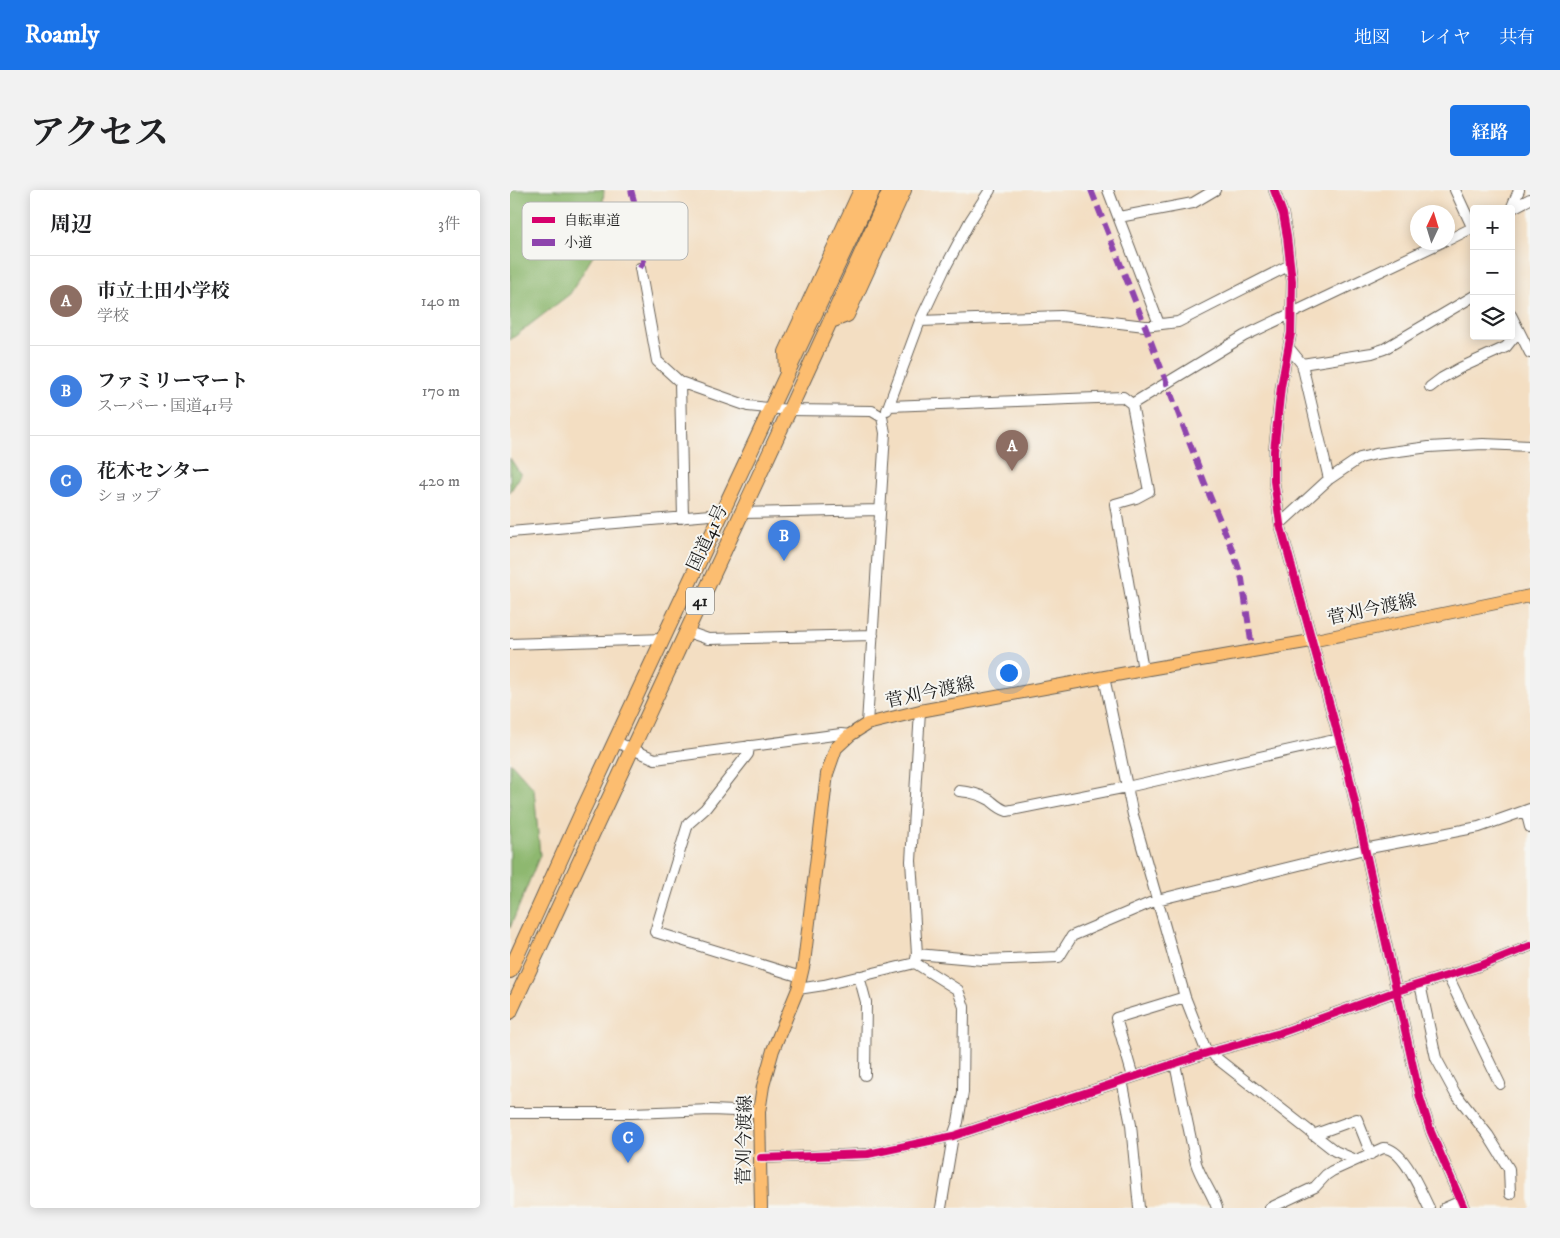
<!DOCTYPE html>
<html lang="ja">
<meta charset="utf-8">
<style>
body{margin:0;font-family:"IM FELL DW Pica","Noto Serif JP",serif;background:#f2f2f2;color:#202124}
.controls{position:absolute;right:15px;top:15px;display:grid;overflow:hidden;border-radius:5px;box-shadow:0 2px 12px #0003}
.controls button{width:45px;height:45px;display:grid;place-items:center;padding:0;border:0;border-bottom:1px solid #e0e0e0;background:#fff;color:#202124;font:25px sans-serif}
.compass{position:absolute;left:900px;top:15px;width:45px;height:45px;border-radius:50%;background:#fff;box-shadow:0 2px 12px #0003;rotate:4deg}
.you{position:absolute;left:498px;top:482px;width:18px;height:18px;margin:-12px;border:4px solid #fff;border-radius:50%;background:#1a73e8;box-shadow:0 0 0 8px #1a73e833}
.badge{display:grid;place-items:center;width:32px;height:32px;border-radius:50%;background:#1a73e8;color:#fff;font-size:16px;font-weight:700}
.pin{position:absolute;translate:-50% -41px;filter:drop-shadow(0 1px 2px #0008)}
.pin::after{content:'';position:absolute;top:26px;width:18px;height:15px;background:inherit;clip-path:polygon(0 0,100% 0,50% 100%)}
.list{margin:0;padding:0;list-style:none}
h2{display:flex;justify-content:space-between;align-items:center;height:65px;margin:0;padding:0 20px;font-size:21px}
h2 small{font-size:16px;font-weight:400;color:#757577}
.list li{display:grid;grid-template-columns:32px 1fr auto;gap:15px;align-items:center;box-sizing:border-box;height:90px;padding:0 20px;border-top:1px solid #e0e0e0}
.list b{display:block;font-size:19px;white-space:nowrap}
.list p{margin:0;font-size:16px;white-space:nowrap;color:#757577}
.list em{font-size:16px;font-style:normal;color:#757577}
.icon{flex:none;width:28px;height:28px;fill:none;stroke:currentColor;stroke-width:2;stroke-linecap:round;stroke-linejoin:round}
.map{position:relative;flex:none;width:1020px;height:1018px;overflow:hidden;border-radius:5px}
header{display:flex;align-items:center;gap:30px;box-sizing:border-box;height:70px;padding:0 25px;background:#1a73e8;color:#fff}
header strong{font-size:24px}
nav{display:flex;gap:28px;margin-inline-start:auto;font-size:18px}
.intro{display:flex;align-items:center;justify-content:space-between;box-sizing:border-box;height:120px;padding:0 30px}
h1{margin:0;font-size:35px}
.button{padding:12px 22px;border-radius:5px;background:#1a73e8;color:#fff;font-size:18px;font-weight:700}
main{display:flex;gap:30px;padding:0 30px}
aside{flex:1;background:#fff;border-radius:5px;box-shadow:0 2px 12px #0003}
.map>svg:first-child{display:block}
.forest{fill:#8eb86f;stroke:#556a46}
.lines{fill:none;stroke-linecap:round;stroke-linejoin:round}
.minor-casing{stroke:#676056;stroke-width:12}
.major-casing{stroke:#676056;stroke-width:14}
.highway-casing{stroke:#676056;stroke-width:16}
.minor{stroke:#fff;stroke-width:10}
.major{stroke:#fcbd6f;stroke-width:12}
.highway{stroke:#fcbd6f;stroke-width:14}
.quiet{stroke:#8e44ad;stroke-width:6;stroke-dasharray:12 6;stroke-linecap:butt}
.cycleway-casing{stroke:#f6f6f2;stroke-width:11}
.cycleway{stroke:#d6006c;stroke-width:8}
.labels{text-anchor:middle;dominant-baseline:central;stroke-width:4;stroke-linejoin:round;paint-order:stroke}
.shield{fill:#f6f6f2;stroke:#5d5d5c;stroke-width:1}
.shield-label{font-size:16px;font-weight:bold;fill:#1c1c1c}
.street-label{font-size:18px;fill:#1c1c1c;stroke:#f6f6f2}
.key{fill:#f6f6f2;stroke:#b5b5b2;stroke-width:1}
.key-label{font-size:14px;fill:#1c1c1c}
</style>
<header>
<strong>Roamly</strong>
<nav><a>地図</a><a>レイヤ</a><a>共有</a></nav>
</header>
<div class="intro"><h1>アクセス</h1><a class="button">経路</a></div>
<main>
<aside>
<h2>周辺<small>3件</small></h2>
<ul class="list">
<li><span class="badge" style="background:#8d6e63">A</span><div><b>市立土田小学校</b><p>学校</p></div><em>140 m</em></li>
<li><span class="badge" style="background:#3f7fe0">B</span><div><b>ファミリーマート</b><p>スーパー · 国道41号</p></div><em>170 m</em></li>
<li><span class="badge" style="background:#3f7fe0">C</span><div><b>花木センター</b><p>ショップ</p></div><em>420 m</em></li>
</ul>
</aside>
<div class="map">
<svg width="1020" height="1018" viewBox="0 0 1020 1018">
<rect width="100%" height="100%" fill="#f6f6f2"/>
<filter id="ink" filterUnits="userSpaceOnUse"><feTurbulence type="fractalNoise" baseFrequency=".02" numOctaves="2"/><feDisplacementMap in="SourceGraphic" scale="10" xChannelSelector="R" yChannelSelector="G"/><feConvolveMatrix kernelMatrix="1 2 1 2 8 2 1 2 1" color-interpolation-filters="sRGB"/></filter>
<filter id="wash" filterUnits="userSpaceOnUse"><feTurbulence type="fractalNoise" baseFrequency=".0096" numOctaves="4" result="noise"/><feDisplacementMap in="SourceGraphic" scale="20" xChannelSelector="R" yChannelSelector="G"/><feGaussianBlur stdDeviation="1.12" result="paint"/><feColorMatrix in="noise" values="0 0 0 0 0 0 0 0 0 0 0 0 0 0 0 0 0 1.4 0 .05"/><feComposite in="paint" operator="in"/></filter>
<g filter="url(#wash)">
<rect width="100%" height="100%" fill="#f3dec2"/>
<path class="forest" d="M0 0H94L92 28 86 61 60 104 0 150Z
M0 268 11 285 0 302Z
M0 572 24 599 30 665 0 738Z"/>
</g>
<g filter="url(#ink)">
<g class="lines">
<defs>
<path id="minor" d="M598 0 649 134
M764 0 773 24 777 47 782 91 781 143 771 197 764 261V291L770 334 838 581 910 908 921 942 954 1018
M945 0 964 41
M1001 19 1020 9
M1001 19 1009 0
M609 27 683 13 705 0
M938 50 964 37
M130 78 147 171 170 192
M1001 125 1020 163
M410 131 551 126 635 136 668 132 780 75
M779 158 792 174 819 289
M792 174 862 163 874 159 964 106
M920 197 932 188 950 178 996 157 1008 142
M622 214 734 146 932 52
M379 216 613 207 622 214 639 301 626 308 605 314 633 480
M377 220 410 131 434 80 460 31 480 0
M231 323 370 320
M173 328 170 192 238 216 279 220 362 221 372 227 375 243 357 534
M770 334 819 289 850 268 866 264 919 257 973 254 1020 256
M0 342 212 324
M175 441 198 449 363 445
M0 454 154 449
M594 487 623 625 675 807 697 863
M106 552 145 569 331 544 340 545
M239 556 238 564 195 619 178 634 145 742 291 787
M449 601C460 602 470 604 480 610 486 615 490 619 497 621L617 597 829 549
M1016 621 1020 637
M407 764 473 770 549 767 562 746 647 710 854 659 969 637 1020 619
M406 769 407 764 401 671 410 521
M349 786 356 812 355 885
M938 786 990 894
M910 794 926 868 945 903 978 945 999 979 1000 1004
M288 799 314 795 405 773 448 800 454 817 453 902 448 932 443 946 431 1018
M702 862 705 867 825 961 846 970
M665 874 686 973C691 989 702 1002 707 1018
M623 887 606 828 675 807
M612 890 621 935 629 1018
M0 923H122L201 920 249 922
M803 945 847 929 861 964
M251 968 358 964 443 946 697 863 770 843 887 801 972 775 1020 756
M760 1018 805 997 816 985 822 981 873 958C893 957 911 1002 919 1018
M935 1018 951 1011"/>
<path id="major" d="M251 1018 249 922 253 896 263 860 288 799 294 773 317 584 326 558 340 545 357 534 410 521 633 480 801 451 1020 406"/>
<path id="highway" d="M321 131 337 125 394 0
M277 183 276 162 351 0
M0 781 72 622 363 0
M0 822C126 548 256 275 380 0"/>
</defs>
<use href="#minor" class="minor-casing"/>
<use href="#major" class="major-casing"/>
<use href="#highway" class="highway-casing"/>
<use href="#minor" class="minor"/>
<use href="#major" class="major"/>
<use href="#highway" class="highway"/>
<path class="quiet" d="M121 0 138 62 130 78
M581 0 635 136 699 304 724 364 732 389 741 451"/>
<defs>
<path id="cycleway" d="M764 0 773 24 777 47 782 91 781 143 771 197 764 261V291L770 334 838 581 910 908 921 942 954 1018
M251 968 358 964 443 946 697 863 770 843 887 801 972 775 1020 756"/>
</defs>
<use href="#cycleway" class="cycleway-casing"/>
<use href="#cycleway" class="cycleway"/>
</g>
</g>
<g class="labels">
<rect class="shield" x="176" y="397.5" width="28" height="27" rx="4"/>
<g class="shield-label">
<text x="190" y="411">41</text>
</g>
<g class="street-label">
<text transform="translate(198 348) rotate(-65)">国道41号</text>
<text transform="translate(862 420) rotate(-12)">菅刈今渡線</text>
<text transform="translate(420 503) rotate(-12)">菅刈今渡線</text>
<text transform="translate(235 950) rotate(-89)">菅刈今渡線</text>
</g>
</g>
<rect x="12" y="12" width="166" height="58" rx="8" class="key"/>
<rect x="22" y="27" width="23" height="6" fill="#d6006c"/>
<rect x="22" y="49" width="23" height="7" fill="#8e44ad"/>
<g class="key-label">
<text x="54" y="35">自転車道</text>
<text x="54" y="57">小道</text>
</g>
</svg>
<div class="controls">
<button>+</button>
<button>−</button>
<button><svg class="icon" aria-label="layers" viewBox="0 0 24 24"><path d="M12 4l9 5-9 5-9-5zM3 14l9 5 9-5"/></svg></button>
</div>
<svg class="compass" viewBox="-18 -18 36 36"><path d="M0-13l5 13h-10z" fill="#e53935"/><path d="M0 13l5-13h-10z" fill="#757577"/></svg>
<div class="you"></div>
<div class="pin badge" style="left:502px;top:281px;background:#8d6e63">A</div>
<div class="pin badge" style="left:274px;top:371px;background:#3f7fe0">B</div>
<div class="pin badge" style="left:118px;top:973px;background:#3f7fe0">C</div>
</div>
</main>
